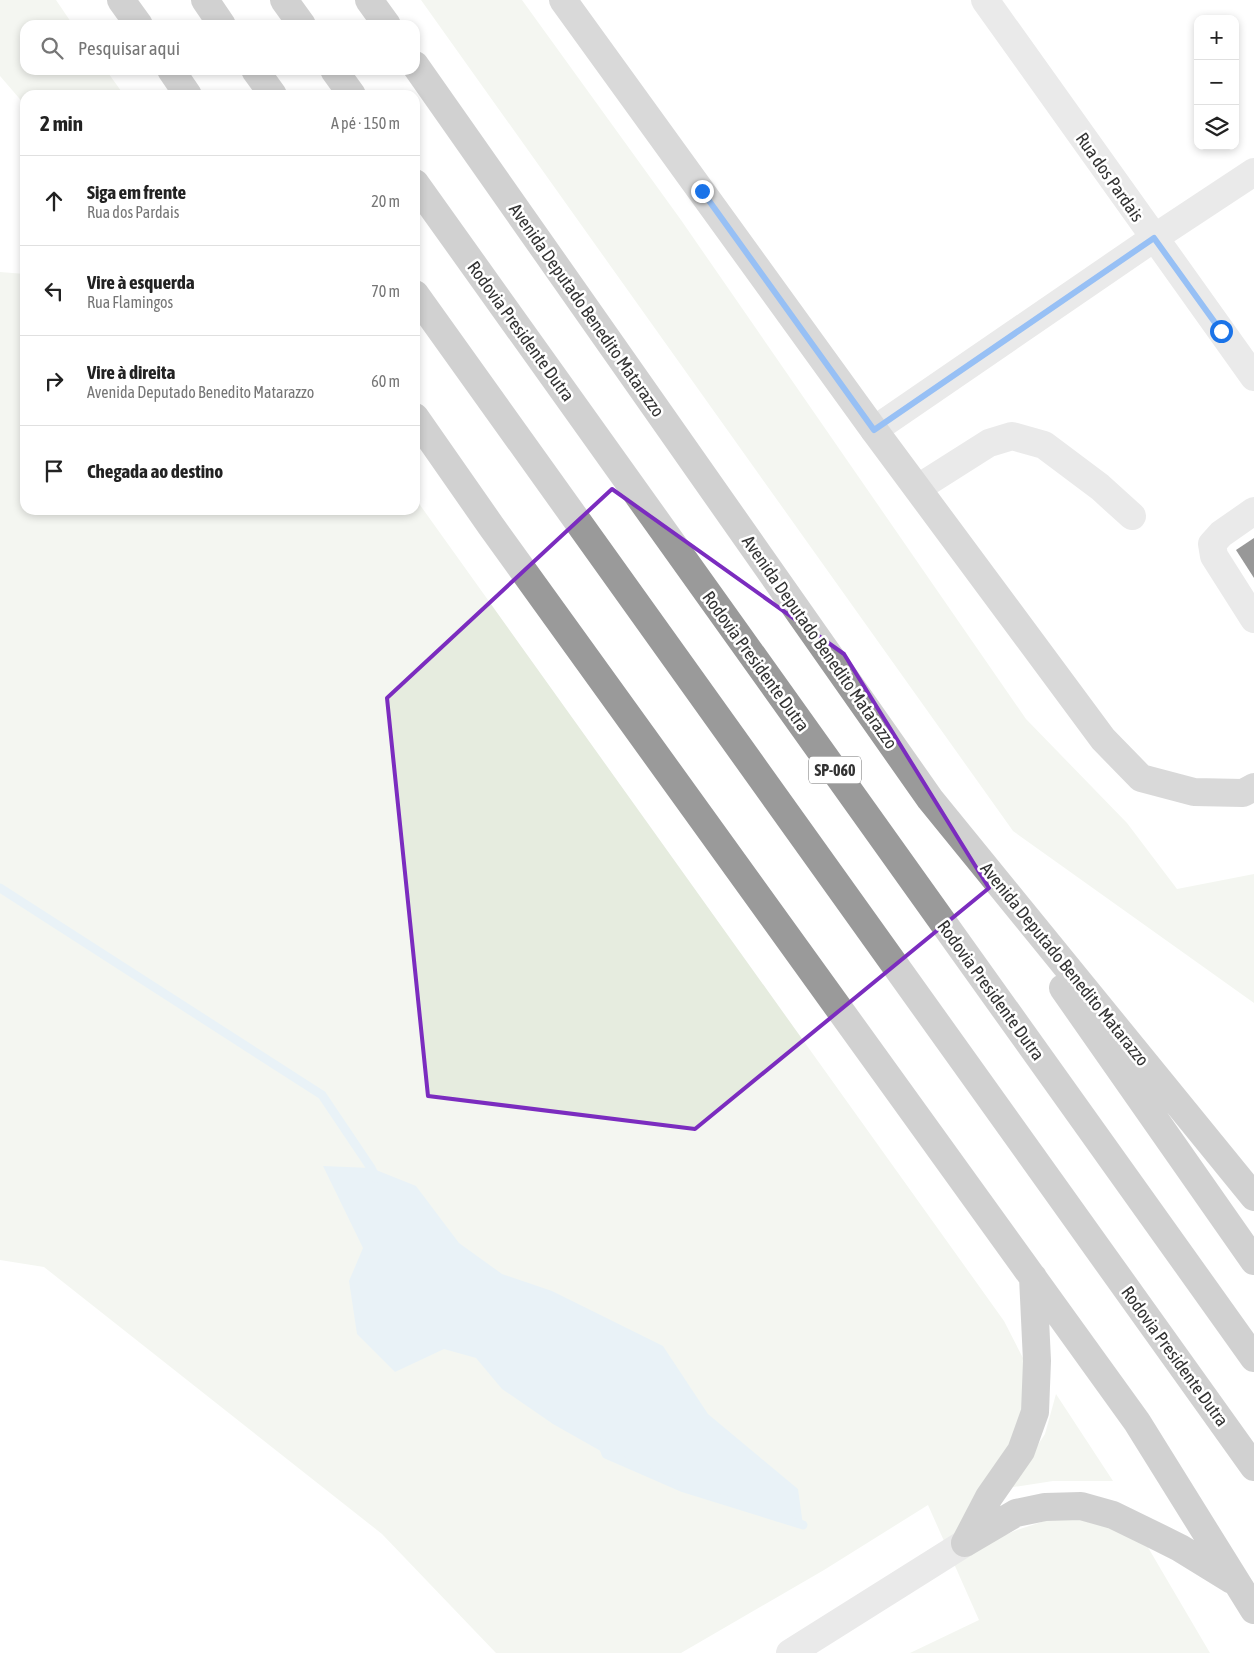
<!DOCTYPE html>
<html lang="pt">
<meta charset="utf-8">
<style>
body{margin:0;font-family:"Asap Condensed",sans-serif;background:#f6f6f6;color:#222}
.controls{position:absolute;right:15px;top:15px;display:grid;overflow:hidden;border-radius:10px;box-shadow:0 2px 8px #0003}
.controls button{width:45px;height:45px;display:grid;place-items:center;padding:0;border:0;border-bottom:1px solid #e0e0e0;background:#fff;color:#222;font:25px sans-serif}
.stop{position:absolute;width:15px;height:15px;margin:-11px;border:4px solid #1a73e8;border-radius:50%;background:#fff}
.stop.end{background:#1a73e8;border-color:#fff;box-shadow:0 1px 5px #0008}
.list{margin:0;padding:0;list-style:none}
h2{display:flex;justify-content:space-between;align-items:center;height:65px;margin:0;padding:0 20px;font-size:21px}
h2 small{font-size:16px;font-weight:400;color:#767676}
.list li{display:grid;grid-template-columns:32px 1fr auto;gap:15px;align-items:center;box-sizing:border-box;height:90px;padding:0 20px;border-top:1px solid #e0e0e0}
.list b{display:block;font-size:19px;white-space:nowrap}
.list p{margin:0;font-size:16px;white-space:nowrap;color:#767676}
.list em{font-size:16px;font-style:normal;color:#767676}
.icon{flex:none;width:28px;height:28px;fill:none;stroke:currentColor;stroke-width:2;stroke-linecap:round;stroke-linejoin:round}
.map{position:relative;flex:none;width:1254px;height:1653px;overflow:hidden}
.search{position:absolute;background:#fff;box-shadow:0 2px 8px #0003;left:20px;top:20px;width:400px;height:55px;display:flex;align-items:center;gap:12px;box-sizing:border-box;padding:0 18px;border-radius:15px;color:#767676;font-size:19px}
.panel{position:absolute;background:#fff;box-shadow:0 2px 8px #0003;left:20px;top:90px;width:400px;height:425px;border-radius:15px}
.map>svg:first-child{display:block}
.green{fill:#e6ecdf}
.water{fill:#cfe2ee}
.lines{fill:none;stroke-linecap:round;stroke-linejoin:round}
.stream{stroke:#cfe2ee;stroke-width:9}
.building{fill:#1a1a1a;filter:url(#shadow)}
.minor{stroke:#d0d0d0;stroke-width:28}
.major{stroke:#ababab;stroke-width:28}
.highway{stroke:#9a9a9a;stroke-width:28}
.route{stroke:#1a73e8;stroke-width:6}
.marked{fill:none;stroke:#7b2cbf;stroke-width:4;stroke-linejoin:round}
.labels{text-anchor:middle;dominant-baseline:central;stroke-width:5;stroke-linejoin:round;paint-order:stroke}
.shield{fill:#fff;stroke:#707070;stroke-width:1}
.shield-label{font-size:16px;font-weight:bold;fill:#333}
.street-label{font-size:18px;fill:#333;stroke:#fff}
</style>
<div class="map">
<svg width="1254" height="1653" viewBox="0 0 1254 1653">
<defs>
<filter id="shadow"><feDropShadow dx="4.5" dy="4.5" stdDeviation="0" flood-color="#0004"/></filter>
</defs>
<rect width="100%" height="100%" fill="#fff"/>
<path class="green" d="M0 0H56L73 25H25V70H106L124 95H25V105L0 76Z
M421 0H522L681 220 1026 719 1127 823 1177 889 1254 874V1003L1013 831Z
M0 272 25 274V510H415V498L1004 1321 1025 1362 1021 1418 1010 1446 948 1550 928 1505 824 1570 681 1653H496L382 1534 44 1267 0 1260Z
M1056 1394 1113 1481H1053L1007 1488 1030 1457 1045 1434Z
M1063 1515 1107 1520 1146 1544 1210 1653H910L979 1620 951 1557 1017 1530Z"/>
<path class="water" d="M323 1166 371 1168 416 1186 459 1243 502 1274 552 1291 663 1346 708 1414 798 1489 803 1525 684 1488 606 1454 553 1424 502 1389 476 1358 444 1349 395 1372 357 1334 349 1281 363 1248Z"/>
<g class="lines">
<path class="stream" d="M0 888 322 1095 371 1168 376 1178
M602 1443 606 1454 684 1488 803 1525"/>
</g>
<path class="building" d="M1254 538V578L1236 550Z"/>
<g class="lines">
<path class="minor" d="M985 0 1254 377
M874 430 1154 238 1254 172
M918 488 989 443 1012 436 1044 445 1100 487 1132 516
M1254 511 1221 534 1212 544 1214 556 1254 619
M790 1653 965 1543"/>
<path class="major" d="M563 0 874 430 1103 739 1141 778 1194 792 1243 793 1254 787"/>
<path class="highway" d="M121 0 139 25
M205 0 222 25
M284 0 302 25
M369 0 387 25
M415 65 930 799 1254 1197
M171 70 188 95
M255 70 273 95
M334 70 352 95
M415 183 1254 1358
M415 294 1254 1467
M415 417 491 526 1137 1422 1254 1610
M1063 988 1254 1261
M965 1543 1016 1513 1045 1507 1081 1506 1113 1515 1154 1535 1180 1548 1232 1580
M965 1543 989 1497 1021 1451 1035 1412 1037 1361 1033 1277"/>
</g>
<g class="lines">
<path class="route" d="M702 191 874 430 1154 238 1221 331"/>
</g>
<path d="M0 0H1254V1653H0ZM612 489 844 654 989 888 695 1129 428 1096 387 698Z" fill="#fff" fill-opacity=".55" fill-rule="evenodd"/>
<path class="marked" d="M612 489 844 654 989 888 695 1129 428 1096 387 698Z"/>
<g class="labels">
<rect class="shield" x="809" y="756.5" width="52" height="27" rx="4"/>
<g class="shield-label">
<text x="835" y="770">SP-060</text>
</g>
<g class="street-label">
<text transform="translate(1110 177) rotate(55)">Rua dos Pardais</text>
<text transform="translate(587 310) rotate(55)">Avenida Deputado Benedito Matarazzo</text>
<text transform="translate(521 331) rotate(54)">Rodovia Presidente Dutra</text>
<text transform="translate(820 642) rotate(55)">Avenida Deputado Benedito Matarazzo</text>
<text transform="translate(756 661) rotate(54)">Rodovia Presidente Dutra</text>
<text transform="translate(1065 964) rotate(51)">Avenida Deputado Benedito Matarazzo</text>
<text transform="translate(991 990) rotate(54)">Rodovia Presidente Dutra</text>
<text transform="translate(1175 1356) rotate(54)">Rodovia Presidente Dutra</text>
</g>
</g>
</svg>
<div class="controls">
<button>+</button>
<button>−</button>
<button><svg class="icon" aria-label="layers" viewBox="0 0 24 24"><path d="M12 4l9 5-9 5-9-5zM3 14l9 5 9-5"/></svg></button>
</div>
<div class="stop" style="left:1221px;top:331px"></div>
<div class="stop end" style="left:702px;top:191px"></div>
<div class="search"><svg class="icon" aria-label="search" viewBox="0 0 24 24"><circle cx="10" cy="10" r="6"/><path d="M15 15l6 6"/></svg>Pesquisar aqui</div>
<section class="panel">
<h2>2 min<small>A pé · 150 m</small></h2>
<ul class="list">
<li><svg class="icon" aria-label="ahead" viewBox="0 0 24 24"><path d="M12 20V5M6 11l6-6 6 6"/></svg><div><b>Siga em frente</b><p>Rua dos Pardais</p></div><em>20 m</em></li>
<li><svg class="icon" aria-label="left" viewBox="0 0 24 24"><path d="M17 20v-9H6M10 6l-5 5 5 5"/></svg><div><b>Vire à esquerda</b><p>Rua Flamingos</p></div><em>70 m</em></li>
<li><svg class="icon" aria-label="right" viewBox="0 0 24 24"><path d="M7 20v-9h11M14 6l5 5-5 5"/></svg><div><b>Vire à direita</b><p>Avenida Deputado Benedito Matarazzo</p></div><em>60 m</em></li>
<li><svg class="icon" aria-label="arrive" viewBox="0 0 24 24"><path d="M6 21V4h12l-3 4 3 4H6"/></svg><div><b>Chegada ao destino</b></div></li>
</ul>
</section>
</div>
